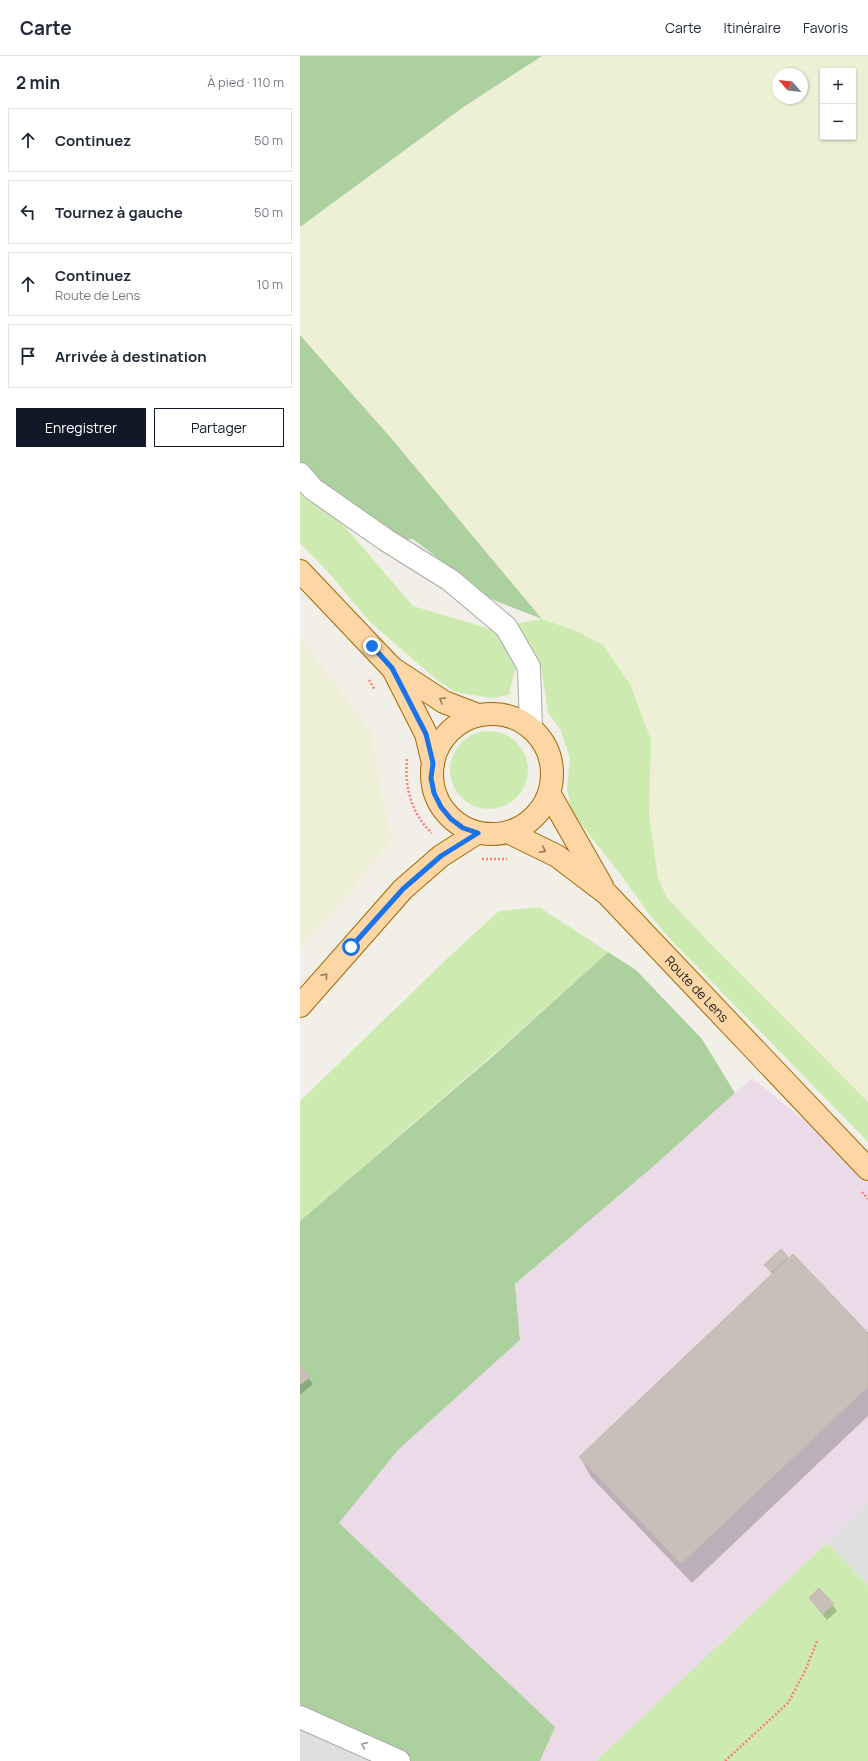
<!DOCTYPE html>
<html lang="fr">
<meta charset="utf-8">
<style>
body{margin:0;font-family:Manrope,sans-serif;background:#f6f6f7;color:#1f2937}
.controls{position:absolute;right:12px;top:12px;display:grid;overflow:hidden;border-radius:0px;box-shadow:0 1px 3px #0004}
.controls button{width:36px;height:36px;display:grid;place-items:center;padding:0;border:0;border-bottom:1px solid #e0e1e3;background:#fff;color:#1f2937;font:20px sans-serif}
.compass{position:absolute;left:472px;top:12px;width:36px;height:36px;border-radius:50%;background:#fff;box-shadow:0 1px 3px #0004;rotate:298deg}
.stop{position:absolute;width:12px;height:12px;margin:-9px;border:3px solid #1a73e8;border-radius:50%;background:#fff}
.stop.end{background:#1a73e8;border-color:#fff;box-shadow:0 1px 4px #0008}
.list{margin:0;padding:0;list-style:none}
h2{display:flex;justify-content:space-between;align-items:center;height:52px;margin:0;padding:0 16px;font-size:17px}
h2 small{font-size:13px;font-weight:400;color:#747a83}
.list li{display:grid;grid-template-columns:26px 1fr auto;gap:12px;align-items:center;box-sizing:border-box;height:64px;margin:0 8px 8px;padding:0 8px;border:1px solid #e0e1e3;border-radius:0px}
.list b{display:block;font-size:15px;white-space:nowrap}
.list p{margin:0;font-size:13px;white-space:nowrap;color:#747a83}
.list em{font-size:13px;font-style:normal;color:#747a83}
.actions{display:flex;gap:8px;padding:12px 16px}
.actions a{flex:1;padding:9px 0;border:1px solid #111827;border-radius:0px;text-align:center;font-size:14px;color:#111827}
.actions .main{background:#111827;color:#fff}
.icon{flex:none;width:22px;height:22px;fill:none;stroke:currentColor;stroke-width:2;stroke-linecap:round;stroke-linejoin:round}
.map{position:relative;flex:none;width:568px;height:1705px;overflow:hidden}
header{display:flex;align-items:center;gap:24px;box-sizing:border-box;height:56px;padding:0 20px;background:#fff;border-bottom:1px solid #e0e1e3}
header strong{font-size:19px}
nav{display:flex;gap:22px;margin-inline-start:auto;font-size:14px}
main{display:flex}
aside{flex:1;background:#fff}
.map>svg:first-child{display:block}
.residential{fill:#e0dfdf}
.industrial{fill:#ebdbe8}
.farmland{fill:#eef0d5;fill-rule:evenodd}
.grass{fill:#cdebb0}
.forest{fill:#add19e}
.shadow{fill:#0003}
.building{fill:#c7bfb8;stroke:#c4b6ab}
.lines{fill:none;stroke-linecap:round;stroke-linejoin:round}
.minor-casing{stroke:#a9a9a9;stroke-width:24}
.major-casing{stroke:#a06b00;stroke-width:24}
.path{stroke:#fa8072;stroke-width:2.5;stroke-dasharray:2 2;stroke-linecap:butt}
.minor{stroke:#fff;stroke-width:22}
.major{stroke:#fcd6a4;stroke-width:22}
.oneway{stroke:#8f7c63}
.oneway2{stroke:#9c9c9c}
.route{stroke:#1a73e8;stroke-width:5}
.labels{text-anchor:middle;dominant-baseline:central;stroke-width:3.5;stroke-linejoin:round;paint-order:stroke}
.street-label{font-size:13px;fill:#222;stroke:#fff}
</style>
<header>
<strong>Carte</strong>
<nav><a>Carte</a><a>Itinéraire</a><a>Favoris</a></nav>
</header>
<main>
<aside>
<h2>2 min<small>À pied · 110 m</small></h2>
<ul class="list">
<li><svg class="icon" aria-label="ahead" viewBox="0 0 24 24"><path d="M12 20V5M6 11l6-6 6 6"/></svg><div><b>Continuez</b></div><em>50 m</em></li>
<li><svg class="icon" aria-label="left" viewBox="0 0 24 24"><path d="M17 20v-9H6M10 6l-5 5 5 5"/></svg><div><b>Tournez à gauche</b></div><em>50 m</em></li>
<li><svg class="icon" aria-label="ahead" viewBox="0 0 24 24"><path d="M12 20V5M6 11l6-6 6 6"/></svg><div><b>Continuez</b><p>Route de Lens</p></div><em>10 m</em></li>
<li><svg class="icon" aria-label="arrive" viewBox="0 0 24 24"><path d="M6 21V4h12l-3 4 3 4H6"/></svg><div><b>Arrivée à destination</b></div></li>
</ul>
<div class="actions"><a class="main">Enregistrer</a><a>Partager</a></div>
</aside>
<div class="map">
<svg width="568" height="1705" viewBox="0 0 568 1705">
<rect width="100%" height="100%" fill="#f2efe9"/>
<path class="residential" d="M568 1447V1529L527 1487Z
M0 1661 99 1705H0Z"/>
<path class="industrial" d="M452 1022 568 1116V1447L474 1538 296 1705H240L255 1671 38 1467 98 1394 220 1284 215 1228 356 1108Z"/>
<path class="farmland" d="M242 0H568V1046L411 888 367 842 358 822 349 757 351 684 330 628 303 589 279 576 242 563 91 382 0 279V171L165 50ZM523 15H553V81H523ZM478 18H502V42H478Z
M0 582 72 678 77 718 92 783 41 847 0 891Z"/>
<path class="grass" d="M0 418 113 550 190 573 242 563 279 576 303 589 330 628 351 684 349 757 358 822 367 842 411 888 568 1046V1086L370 883 349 858 321 819 272 757 267 733 270 702 260 673 248 657 241 609 215 614 209 639 192 642 155 636 137 624 70 566 28 516 0 487Z
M150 714a39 39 0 1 1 78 0a39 39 0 1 1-78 0Z
M239 851 308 896 204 989 0 1165V1045L153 897 199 855Z
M527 1487 568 1529V1705H296Z"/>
<path class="forest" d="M0 0H242L165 50 0 171Z
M0 279 91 382 242 563 191 543 113 483 86 484 0 418Z
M308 896 336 914 402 983 435 1037 356 1108 215 1228 220 1284 98 1394 39 1467 255 1671 240 1705H99L0 1661V1165L193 1000Z"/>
<path class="shadow" d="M487 1201 568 1278V1360L392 1527 291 1421 280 1401 473 1219 465 1209Z
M0 1311 13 1328 0 1339Z
M519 1533 537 1555 527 1564 510 1542Z"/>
<path class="building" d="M481 1193 488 1201 472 1216 464 1209Z
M493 1198 568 1277V1331L381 1508 279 1401Z
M0 1309 10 1321 0 1329Z
M519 1532 534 1548 523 1558 509 1542Z"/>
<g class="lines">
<defs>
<path id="minor" d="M0 418 13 433 86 484 150 524 206 571 229 611 231 672
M0 1661 99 1705"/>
<g id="major">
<path d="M0 515 92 612 144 646 178 659"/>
<path d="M93 613 126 678 133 707"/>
<circle cx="192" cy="718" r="60"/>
<path d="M249 737 302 830"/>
<path id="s1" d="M208 776 257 800 307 838 568 1113"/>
<path d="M0 950 103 833 141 800 177 777"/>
</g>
</defs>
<use href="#minor" class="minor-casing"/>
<use href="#major" class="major-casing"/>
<path class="path" d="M69 624 75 634
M107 703C104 731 112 759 132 777
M182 803H207
M562 1136 568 1143
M425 1705 488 1647 505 1615 517 1585"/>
<use href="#minor" class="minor"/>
<use href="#major" class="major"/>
</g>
<defs><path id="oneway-chevron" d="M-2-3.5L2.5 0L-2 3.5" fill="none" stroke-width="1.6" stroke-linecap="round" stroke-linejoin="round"/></defs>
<g class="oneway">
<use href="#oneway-chevron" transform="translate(142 644) rotate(-150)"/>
<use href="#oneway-chevron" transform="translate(243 794) rotate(26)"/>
<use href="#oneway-chevron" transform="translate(25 920) rotate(-49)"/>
</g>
<use class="oneway2" href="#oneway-chevron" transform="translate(64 1689) rotate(-156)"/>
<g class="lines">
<path class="route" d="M51 891 103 833 141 800 178 777 163 772 151 763 141 751 134 737 131 722 133 707 126 678 92 612 72 590"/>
</g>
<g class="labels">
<g class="street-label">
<text stroke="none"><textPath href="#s1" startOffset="248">Route de Lens</textPath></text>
</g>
</g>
</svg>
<div class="controls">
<button>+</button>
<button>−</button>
</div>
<svg class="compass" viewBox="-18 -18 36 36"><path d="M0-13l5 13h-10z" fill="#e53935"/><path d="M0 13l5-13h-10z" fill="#747a83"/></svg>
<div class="stop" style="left:51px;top:891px"></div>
<div class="stop end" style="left:72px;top:590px"></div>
</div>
</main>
